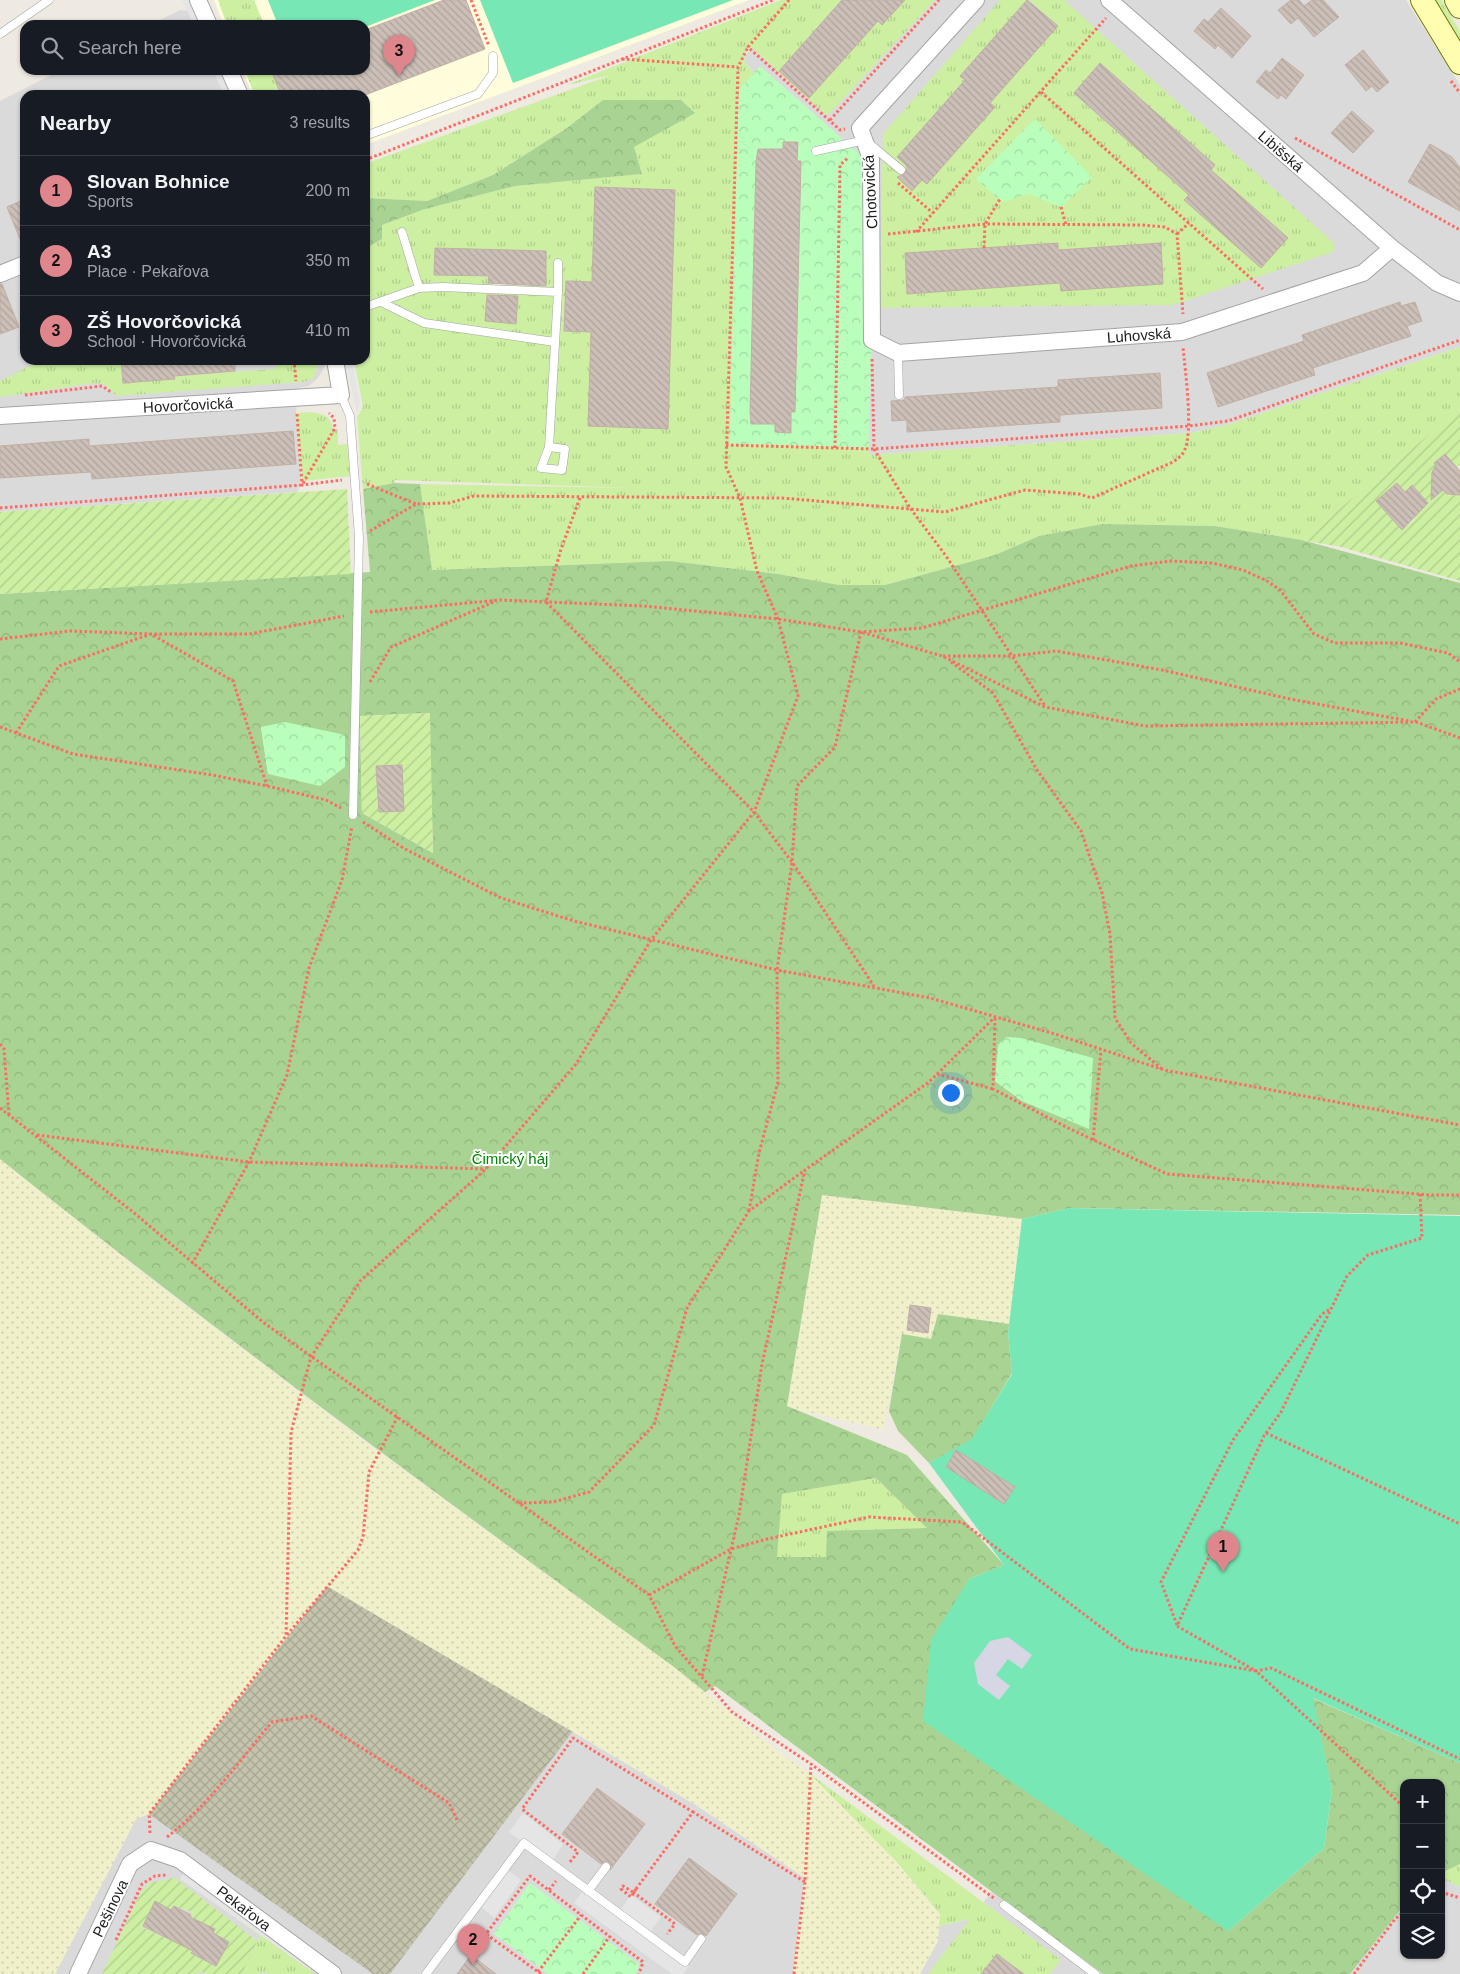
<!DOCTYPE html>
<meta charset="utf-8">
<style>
body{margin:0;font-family:Arial,sans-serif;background:#242831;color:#f1f3f6}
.controls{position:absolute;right:15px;bottom:15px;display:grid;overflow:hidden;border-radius:10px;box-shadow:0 1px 4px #0004}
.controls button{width:45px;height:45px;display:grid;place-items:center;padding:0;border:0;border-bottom:1px solid #363941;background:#171b24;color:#f1f3f6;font:25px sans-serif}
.you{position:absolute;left:950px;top:1092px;width:18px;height:18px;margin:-12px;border:4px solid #fff;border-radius:50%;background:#1a73e8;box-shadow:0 0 0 8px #1a73e833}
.badge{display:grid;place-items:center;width:32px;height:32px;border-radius:50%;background:#df868d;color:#111;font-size:16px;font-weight:700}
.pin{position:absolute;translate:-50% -41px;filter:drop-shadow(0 1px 2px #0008)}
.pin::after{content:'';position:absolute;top:26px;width:18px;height:15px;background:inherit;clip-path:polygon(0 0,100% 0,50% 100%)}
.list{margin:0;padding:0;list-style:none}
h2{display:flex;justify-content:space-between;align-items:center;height:65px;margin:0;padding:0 20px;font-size:21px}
h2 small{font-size:16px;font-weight:400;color:#9ea1a6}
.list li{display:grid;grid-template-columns:32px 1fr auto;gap:15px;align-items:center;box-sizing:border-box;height:70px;padding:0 20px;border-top:1px solid #363941}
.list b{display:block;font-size:19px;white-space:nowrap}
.list p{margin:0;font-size:16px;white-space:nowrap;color:#9ea1a6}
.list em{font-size:16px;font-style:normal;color:#9ea1a6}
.icon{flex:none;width:28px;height:28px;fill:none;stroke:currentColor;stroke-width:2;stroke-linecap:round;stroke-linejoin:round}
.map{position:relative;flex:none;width:1460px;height:1974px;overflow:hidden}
.search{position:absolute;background:#171b24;box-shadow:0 1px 4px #0004;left:20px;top:20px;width:350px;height:55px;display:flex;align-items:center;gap:12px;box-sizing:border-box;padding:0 18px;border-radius:15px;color:#9ea1a6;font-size:19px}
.panel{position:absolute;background:#171b24;box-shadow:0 1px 4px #0004;left:20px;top:90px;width:350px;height:275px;border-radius:15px}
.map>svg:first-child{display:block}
.residential{fill:#dbdada}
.education{fill:#fffddb}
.construction{fill:url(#construction-cross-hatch)}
.farmland{fill:url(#farmland-dots)}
.grass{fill:url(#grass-tufts);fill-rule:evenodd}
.forest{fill:url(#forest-crowns);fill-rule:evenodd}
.park{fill:url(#park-crowns);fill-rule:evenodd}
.garden{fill:url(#garden-furrows);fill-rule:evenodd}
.pitch{fill:#77e7b5}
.parking{fill:#e5e5e5}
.plaza{fill:#d6d6e5}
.building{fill:url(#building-back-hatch);stroke:#c2afa2}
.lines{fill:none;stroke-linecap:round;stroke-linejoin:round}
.service-casing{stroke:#a4a4a4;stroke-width:9}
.minor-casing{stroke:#a4a4a4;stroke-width:18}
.secondary-casing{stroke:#717800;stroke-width:24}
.path{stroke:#ff6a63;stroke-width:3;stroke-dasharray:2.5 2.5;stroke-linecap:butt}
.service{stroke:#fff;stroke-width:8}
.minor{stroke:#fff;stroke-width:16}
.secondary{stroke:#fffeb0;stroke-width:22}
.path-bridge{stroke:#ff6a63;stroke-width:3;stroke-dasharray:2.5 2.5;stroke-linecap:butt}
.labels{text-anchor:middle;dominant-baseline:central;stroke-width:4;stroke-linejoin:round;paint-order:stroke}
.street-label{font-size:15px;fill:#1d1d1d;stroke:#fff}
.park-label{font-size:15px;fill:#018504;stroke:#fff}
</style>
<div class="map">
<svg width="1460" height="1974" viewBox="0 0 1460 1974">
<defs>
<pattern id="construction-cross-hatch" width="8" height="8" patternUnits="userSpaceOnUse" patternTransform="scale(1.25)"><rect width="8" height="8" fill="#c4c3ac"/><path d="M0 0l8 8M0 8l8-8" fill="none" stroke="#a8a794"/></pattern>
<pattern id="farmland-dots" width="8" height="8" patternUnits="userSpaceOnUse" patternTransform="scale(1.25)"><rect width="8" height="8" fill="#f0f0ca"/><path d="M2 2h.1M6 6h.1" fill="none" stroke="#cdcdad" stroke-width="1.8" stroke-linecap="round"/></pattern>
<pattern id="grass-tufts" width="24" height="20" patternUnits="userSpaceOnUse" patternTransform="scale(1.25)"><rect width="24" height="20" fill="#ccefa2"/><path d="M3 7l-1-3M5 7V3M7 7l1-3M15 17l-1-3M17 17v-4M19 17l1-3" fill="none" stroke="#afcc8b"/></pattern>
<pattern id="forest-crowns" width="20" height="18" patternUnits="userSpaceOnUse" patternTransform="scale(1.25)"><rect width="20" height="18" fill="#a9d392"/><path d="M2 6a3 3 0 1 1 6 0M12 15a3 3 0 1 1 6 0" fill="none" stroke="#91b57d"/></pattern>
<pattern id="park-crowns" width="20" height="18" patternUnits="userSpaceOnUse" patternTransform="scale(1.25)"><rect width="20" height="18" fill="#b9ffbb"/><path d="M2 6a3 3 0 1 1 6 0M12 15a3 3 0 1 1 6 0" fill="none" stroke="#9fdaa0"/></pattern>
<pattern id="garden-furrows" width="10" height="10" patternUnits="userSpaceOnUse" patternTransform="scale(1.25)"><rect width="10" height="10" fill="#ccefa2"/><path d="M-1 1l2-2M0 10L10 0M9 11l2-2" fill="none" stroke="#afcc8b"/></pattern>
<pattern id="building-back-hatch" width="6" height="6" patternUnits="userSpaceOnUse" patternTransform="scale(1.25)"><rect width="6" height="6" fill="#cbbfb7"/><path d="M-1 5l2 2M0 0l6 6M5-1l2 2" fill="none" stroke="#aea49d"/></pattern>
</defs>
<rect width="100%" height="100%" fill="#efeae1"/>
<path class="residential" d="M792 0H1406L1460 85V347L1227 425 1191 433 869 455V448L730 443 739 90 754 73 745 63 743 58Z
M180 10 188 11 194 25H150Z
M61 70H213L224 95H25V360H325L324 368 318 378 309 386 299 388 296 413 301 477 298 492 0 512V101Z
M327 1586 696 1805 805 1878 793 1974H55L136 1819 149 1814Z
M1441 1881H1448L1460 1887V1974H1350L1404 1905V1955H1441Z
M992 1891 1103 1974H920L938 1941 939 1926 971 1919Z"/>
<path class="education" d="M214 0H749L365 145V95H253L242 70H365V25H224Z"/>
<path class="construction" d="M327 1586 573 1731 390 1974H373L149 1814Z"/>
<path class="farmland" d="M0 1159 150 1279 369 1445 674 1667 777 1751 809 1773 896 1861 940 1915 938 1941 920 1974H793L805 1878 696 1805 327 1586 149 1814 136 1819 55 1974H0Z
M822 1195 1022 1219 1009 1324 938 1314 931 1339 902 1335 883 1430 787 1407Z"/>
<path class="grass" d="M218 0H254L264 25H227Z
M781 0H842L779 71 809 98 878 21 882 25 905 0H935L827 116 751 47 744 55 745 63 754 73 739 90 730 443 869 448 870 455 1191 433 1227 425 1460 347V409L1302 540 1215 526 1102 524 1039 536 995 555 885 585H839L778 574 670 561 432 570 420 484 634 488 395 480 394 483 363 489 357 417 363 407 354 360H365V249L382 239V225L425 209 515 186 642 174 634 147 603 101 567 128 493 175 427 201 365 198V164L611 75 567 85ZM595 187 674 190 667 429 588 426 591 332 564 331 566 281 592 282ZM435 248 546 252 545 286 493 285V277L435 275ZM517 305 516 324 485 321Z
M1000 0H1027L960 76 965 80 897 157 907 166 897 177 922 180 927 184 995 107 990 103 1058 26 1029 0H1064L1335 244 1333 252 1173 305 880 308 883 134ZM1100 64 1215 165 1211 170 1287 238 1261 268 1185 200 1189 195 1074 94ZM1058 243V250L1160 243 1163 283 1061 291 1060 283 907 293 905 253Z
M1432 0H1441L1460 31V46Z
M245 70H271L279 89 261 95 254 94Z
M42 360H121L124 383 174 379V376L275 369V360H320L313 379 302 382 116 396 104 384 94 383 0 397V381Z
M312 412C325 415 331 415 333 430L338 429V445L349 444 352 476 302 481 296 413Z
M876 1478 928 1528 827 1531V1557H776L782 1494Z
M809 1773 1061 1960 1050 1974H1015L1018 1970 997 1954 981 1974H928L970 1919 939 1926 940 1914 896 1861Z
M1460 1864V1887L1448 1881H1441V1873Z
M228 1910 314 1973V1974H268L262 1971 261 1974H242L260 1936 228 1913Z"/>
<path class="forest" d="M603 100H681L695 113 634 147 642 174 515 186 425 209 382 225V239L365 249V198L427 201 493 175 567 128Z
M394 483 420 484 432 570 670 561 778 574 839 585H885L995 555 1039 536 1102 524 1215 526 1302 540 1460 583V1215L1070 1208 1022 1219 822 1195 787 1406 907 1455 1004 1565 969 1579 1228 1931 1324 1848 1332 1790 1312 1698 1460 1763V1864L1441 1873V1783H1404V1905L1350 1974H1103L715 1686 705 1692 674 1667C446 1501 220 1335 0 1159V594L370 572 363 489ZM429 713 433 853 362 813 360 716ZM261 727 344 735 345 767 268 774ZM995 1081 1089 1128 1022 1101ZM876 1478 927 1528 827 1531 826 1557H777L782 1494Z
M938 1314 1009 1324 1008 1333 1012 1373 972 1440 929 1463 898 1431 889 1411 902 1334 931 1339Z"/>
<path class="park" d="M760 66 875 168 869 448 730 443 739 90ZM783 142H798L797 161 801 162 795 412H791V432H775V424L752 423 758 149H783Z
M1035 119 1092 177 1061 207 1029 194 1002 202 976 179Z
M285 722 345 735V767L320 786 268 774 261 727Z
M1006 1037 1021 1038 1093 1058 1089 1129 1022 1101 995 1081 998 1045Z
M530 1883 639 1964 636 1974H548L494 1934Z"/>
<path class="garden" d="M1460 409V465L1457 467 1445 454 1435 463 1437 466 1432 474 1449 496 1455 491 1460 495V581L1341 547 1302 540ZM1397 483 1405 492 1412 485 1422 496 1414 520 1404 528 1399 527 1379 504 1378 500Z
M347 489 351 574 0 594V512Z
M430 713 433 853 362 813 360 716ZM402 765 404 811 379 812 376 767Z
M175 1878 257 1941 242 1974H206L200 1971 198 1974H102L141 1892 149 1883ZM155 1901 171 1911 174 1906 192 1912 190 1918 214 1929 212 1934 229 1942 216 1967 192 1954 193 1951 168 1937 167 1939 142 1927Z"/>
<path class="pitch" d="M268 0H435L365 27V25H278Z
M480 0H733L513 83Z
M1070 1208 1460 1216V1763L1313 1698 1332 1790 1324 1848 1228 1931 923 1721 931 1640 969 1579 1004 1565 929 1463 972 1439 1012 1374 1008 1333 1022 1219Z"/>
<path class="parking" d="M182 0H190L202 25H194Z
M213 70H221L231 95H224Z
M345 360H352L360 402 357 413Z
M523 1813 563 1844 551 1863 509 1832Z
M505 1868 521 1880 494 1918 478 1904Z
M185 1871 317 1962 310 1970 180 1879Z
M585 1888 618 1913 631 1895 661 1917 648 1935 689 1966 683 1974H672L574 1903Z"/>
<path class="plaza" d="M1008 1637 1032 1655 1022 1669 1008 1659 996 1675 1010 1686 999 1700 978 1684 974 1663 990 1641Z"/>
<path class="building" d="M444 0H466L485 49 365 95H281L271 70H365V30Z
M842 0H905L882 25 878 21 809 98 779 71Z
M1027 0 1058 26 990 103 995 107 927 184 922 180 912 191 897 177 905 174 907 166 897 157 965 80 960 76Z
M1291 0H1299L1304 6 1312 0H1323L1339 17 1314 37 1298 18 1291 24 1278 10Z
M1221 8 1251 36 1232 58 1218 45 1215 49 1194 31 1204 19 1208 22Z
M1363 50 1389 82 1377 92 1372 86 1366 91 1345 65Z
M1282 58 1304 75 1286 99 1281 95 1278 99 1256 82 1266 70 1270 73Z
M1100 63 1215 165 1211 170 1288 238 1261 268 1184 200 1189 195 1074 93Z
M1352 111 1374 131 1353 153 1331 133Z
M783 142H798L797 161H801L795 412H791V433L775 432V424H751L750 411 756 162 758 149H783Z
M1430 144 1452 157 1460 168V211L1408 182Z
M595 187 675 190 668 429 588 426 591 332 564 331 566 281 592 282Z
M25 199V248L24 249 7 207Z
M1058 243V250L1161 243 1163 284 1061 291 1060 283 907 294 905 253Z
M435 248 546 251V286L488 283 489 276 434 275Z
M0 284H2L19 327 0 334Z
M487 295 518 296 516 324 485 321Z
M1400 302 1401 306 1415 302 1422 321 1407 326 1411 336 1313 368 1315 375 1218 407 1207 373 1304 341 1302 335Z
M121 360H235V371L174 376 175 379 123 383Z
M1160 373 1162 408 1060 415V422L907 432V420L892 421 891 401 905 400V397L1058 387V380Z
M293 431 296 464 92 479 91 472 0 478V446L89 439V446Z
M1445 454 1460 471V495L1447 494 1443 490 1431 500 1432 472 1436 465 1434 463Z
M1397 483 1405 492 1412 485 1428 503 1402 530 1376 501Z
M402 765 404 811 379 812 376 766Z
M910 1305 931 1308 928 1333 907 1330Z
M956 1450 1015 1487 1004 1504 946 1467Z
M597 1788 645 1824 610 1870V1863L606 1861 601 1864 562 1834Z
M689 1858 737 1894 706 1936 701 1933 697 1935 655 1904Z
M155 1901 171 1910 174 1906 191 1915 190 1917 215 1929 213 1933 229 1942 216 1966 191 1953 193 1951 143 1926Z
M997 1954 1002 1958 1024 1974H981Z
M471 1955 496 1974H457Z"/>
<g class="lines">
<defs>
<path id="service" d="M0 34 49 0
M365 136 478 94 493 73V56
M816 151 865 140 901 170
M402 232 419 288
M383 303 424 323 555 342
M365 307 419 288 443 287 558 292V263
M898 353 899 395
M341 395 350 416 359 537 353 815
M549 447 565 449 562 470 541 468 549 447 558 292
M588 1891 606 1867
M1004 1905 1095 1974
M426 1974 524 1843 685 1962 701 1939"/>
<path id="minor" d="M198 0 209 25
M976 0 860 128 871 159 872 340 898 353 1182 332 1363 273 1392 248
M1109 0 1392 248 1437 283 1460 293
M229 70 240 95
M0 274 25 264
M0 416 341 395 335 360
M78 1974 130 1864 151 1850 180 1860 333 1974"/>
<path id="secondary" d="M1422 0 1460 63
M1456 0 1460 7"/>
</defs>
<use href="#service" class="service-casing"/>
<use href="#minor" class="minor-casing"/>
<use href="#secondary" class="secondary-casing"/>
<path class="path" d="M471 0 489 46
M789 0 748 47 840 130 845 129
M622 59 738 67
M1451 81 1460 93
M1041 92 1263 289
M830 120 939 0
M1295 138 1460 230
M365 160 773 0
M898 183 933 213
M1061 207 1066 225
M916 232 1106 18
M888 234 985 224 1142 225 1165 227 1177 234 1183 314
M1177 234 1189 223
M984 248 985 224 1000 199
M872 359 874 449 910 508 946 556 1045 706
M294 360 296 381
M25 395 102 386 111 392
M297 414 302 485 342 480
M726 445 874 449 1189 426 1228 421 1460 340
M835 448 840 165 849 157
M367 484 416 504
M580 498 561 549 546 602 754 812 792 862 874 986
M0 508 302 485 335 428 334 418 329 413
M370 531 416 504 449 503 474 496 782 498 945 512 1025 490 1079 494 1092 498 1173 462C1177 459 1182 456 1184 451 1194 433 1185 370 1183 347
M370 612 500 600 643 606 778 619 861 632 942 656 1045 707 1145 726 1416 722 1460 738
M0 639 70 631 151 634H249L344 616
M943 656H1012L1056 651 1162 670 1290 699 1409 721
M951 662 993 693 1037 770 1081 831 1102 893 1110 934 1115 1018 1131 1043 1162 1069
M370 682 391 647 496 601
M1415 722 1436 699 1460 689
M0 727 73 754 212 775 267 786 326 800 341 808
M16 733 59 666 151 634 233 681 267 786
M363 822 405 849 501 898 574 921 777 970 930 998 1055 1034 1164 1070 1460 1125
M995 1018 993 1089 1070 1129 1167 1174 1430 1195H1460
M0 1044 4 1049 9 1116
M937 1074 993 1089
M0 1108 133 1212 264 1323 649 1595 675 1646 732 1712 811 1764 995 1899
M37 1135 249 1162 486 1169
M1093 1140 1101 1050
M1420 1194 1422 1238 1368 1255 1347 1276 1281 1412 1264 1436 1177 1626 1256 1671 1271 1668 1460 1759
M749 1211 759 1153 778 1082 777 970 792 862 797 786 835 747 861 632 922 628 1131 566 1171 561 1212 563 1243 570 1267 581 1280 590 1314 634 1335 643H1400L1448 653 1460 662
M192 1264 249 1162 287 1075 309 968 342 880 352 826
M1266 1433 1460 1524
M519 1503 553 1502 589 1492 654 1425 687 1308 749 1211 805 1170
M649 1595 731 1549 767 1539 869 1517 962 1522 1130 1649 1256 1671 1404 1807
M1177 1625 1161 1582 1233 1440 1322 1314 1330 1309
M287 1635 358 1550 363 1537 369 1472 398 1416
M702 1676 739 1515 762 1364 805 1170 929 1082 995 1017
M150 1833 149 1814 286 1636 291 1432 311 1357 361 1280 486 1169 576 1064 651 940 754 812 798 696 778 619 757 571 740 498 726 467 738 67 748 47
M167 1837C208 1806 239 1761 272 1722L311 1716 449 1803 457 1820
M1441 1841V1842
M570 1862 578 1852 522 1809 573 1738 693 1812
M636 1889 693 1812 805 1882
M549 1890 556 1881
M633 1892 675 1924 667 1934
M1441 1892 1460 1898
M476 1927 486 1934
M116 1940 142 1884 155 1876 167 1875
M538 1972 581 1915
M541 1974 486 1934 530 1876 643 1962 639 1974
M583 1974 610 1936
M794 1974 805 1882 811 1764
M1354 1974 1395 1919 1404 1912"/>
<use href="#service" class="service"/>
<use href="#minor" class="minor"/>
<use href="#secondary" class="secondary"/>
<path class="path-bridge" d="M633 1892 623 1886 621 1889 631 1897 636 1889"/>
</g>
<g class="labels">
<g class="street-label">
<text transform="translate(1281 151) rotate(41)">Libišská</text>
<text transform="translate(870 192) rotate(-93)">Chotovická</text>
<text transform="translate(1139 335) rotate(-4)">Luhovská</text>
<text transform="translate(188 405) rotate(-3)">Hovorčovická</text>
<text transform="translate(110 1908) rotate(-64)">Pešinova</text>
<text transform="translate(244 1908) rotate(37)">Pekařova</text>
</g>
<g class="park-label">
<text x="510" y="1158">Čimický háj</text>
</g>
</g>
</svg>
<div class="controls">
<button>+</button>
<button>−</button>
<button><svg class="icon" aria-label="locate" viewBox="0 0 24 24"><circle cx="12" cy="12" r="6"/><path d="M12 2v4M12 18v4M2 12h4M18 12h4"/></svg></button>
<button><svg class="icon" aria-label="layers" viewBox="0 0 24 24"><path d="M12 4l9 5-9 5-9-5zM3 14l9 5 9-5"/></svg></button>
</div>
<div class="you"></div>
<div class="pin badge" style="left:1223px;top:1572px">1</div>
<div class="pin badge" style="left:473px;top:1965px">2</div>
<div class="pin badge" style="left:399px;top:76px">3</div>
<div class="search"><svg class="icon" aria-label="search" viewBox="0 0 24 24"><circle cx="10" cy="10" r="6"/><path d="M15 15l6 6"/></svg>Search here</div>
<section class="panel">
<h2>Nearby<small>3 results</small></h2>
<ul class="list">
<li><span class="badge">1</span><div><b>Slovan Bohnice</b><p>Sports</p></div><em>200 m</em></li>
<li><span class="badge">2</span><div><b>A3</b><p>Place · Pekařova</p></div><em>350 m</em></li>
<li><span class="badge">3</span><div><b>ZŠ Hovorčovická</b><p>School · Hovorčovická</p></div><em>410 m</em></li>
</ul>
</section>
</div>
